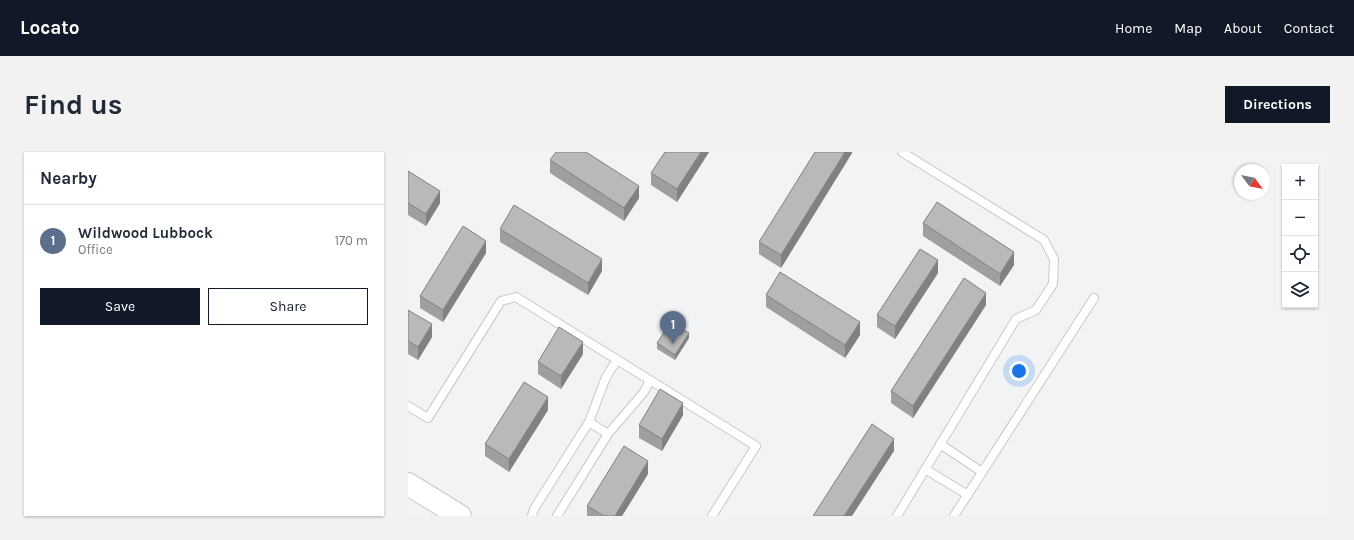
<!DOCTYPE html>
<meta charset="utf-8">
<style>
body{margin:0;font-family:Karla,sans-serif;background:#f2f2f3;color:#1f2937}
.controls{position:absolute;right:12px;top:12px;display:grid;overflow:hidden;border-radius:0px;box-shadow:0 1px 3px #0004}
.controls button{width:36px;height:36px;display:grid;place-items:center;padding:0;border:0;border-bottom:1px solid #e0e1e3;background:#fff;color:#1f2937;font:20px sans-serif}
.compass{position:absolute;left:826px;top:12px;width:36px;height:36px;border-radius:50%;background:#fff;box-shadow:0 1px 3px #0004;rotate:122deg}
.you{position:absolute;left:611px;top:219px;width:14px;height:14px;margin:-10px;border:3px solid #fff;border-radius:50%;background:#1a73e8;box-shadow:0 0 0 6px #1a73e833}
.badge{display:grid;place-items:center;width:26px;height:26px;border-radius:50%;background:#111827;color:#fff;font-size:13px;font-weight:700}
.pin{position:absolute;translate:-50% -33px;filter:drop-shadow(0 1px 2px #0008)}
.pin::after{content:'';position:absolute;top:21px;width:14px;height:12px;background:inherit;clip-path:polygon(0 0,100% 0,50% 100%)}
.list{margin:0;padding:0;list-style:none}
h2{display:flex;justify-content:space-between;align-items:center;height:52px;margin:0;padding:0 16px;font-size:17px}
h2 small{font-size:13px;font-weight:400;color:#747a83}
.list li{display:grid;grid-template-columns:26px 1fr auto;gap:12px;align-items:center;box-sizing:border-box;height:72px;padding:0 16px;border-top:1px solid #e0e1e3}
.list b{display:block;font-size:15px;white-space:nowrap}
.list p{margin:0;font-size:13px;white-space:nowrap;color:#747a83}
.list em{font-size:13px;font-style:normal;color:#747a83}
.actions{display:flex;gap:8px;padding:12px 16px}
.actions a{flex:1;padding:9px 0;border:1px solid #111827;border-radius:0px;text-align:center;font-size:14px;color:#111827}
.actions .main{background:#111827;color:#fff}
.icon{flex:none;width:22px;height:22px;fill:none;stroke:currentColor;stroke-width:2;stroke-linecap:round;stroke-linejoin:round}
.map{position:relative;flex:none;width:922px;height:364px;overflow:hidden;border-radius:0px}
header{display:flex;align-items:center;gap:24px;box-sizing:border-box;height:56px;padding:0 20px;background:#111827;color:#fff}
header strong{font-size:19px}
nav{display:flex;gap:22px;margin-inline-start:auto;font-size:14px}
.intro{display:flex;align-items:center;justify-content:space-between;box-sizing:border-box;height:96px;padding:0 24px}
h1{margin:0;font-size:28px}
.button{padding:10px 18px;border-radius:0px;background:#111827;color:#fff;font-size:14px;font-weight:700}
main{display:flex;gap:24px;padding:0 24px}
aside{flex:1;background:#fff;border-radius:0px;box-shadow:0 1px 3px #0004}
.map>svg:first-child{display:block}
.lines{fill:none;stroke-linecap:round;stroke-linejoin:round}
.lane-casing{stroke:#c7c8ca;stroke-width:10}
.secondary-casing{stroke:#c7c8ca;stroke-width:24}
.lane{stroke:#fff;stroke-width:8}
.secondary{stroke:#fff;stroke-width:22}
.wall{fill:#a09e9f}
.shaded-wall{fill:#828182}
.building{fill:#bab8b9;stroke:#828182}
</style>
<header>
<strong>Locato</strong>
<nav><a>Home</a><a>Map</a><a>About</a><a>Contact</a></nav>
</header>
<div class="intro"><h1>Find us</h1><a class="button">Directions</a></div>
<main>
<aside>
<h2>Nearby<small></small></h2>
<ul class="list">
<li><span class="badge" style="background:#5c6f8a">1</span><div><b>Wildwood Lubbock</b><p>Office</p></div><em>170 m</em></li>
</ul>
<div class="actions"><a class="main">Save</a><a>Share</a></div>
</aside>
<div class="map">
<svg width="922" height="364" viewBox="0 0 922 364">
<rect width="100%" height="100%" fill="#f2f3f5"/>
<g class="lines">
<defs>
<path id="lane" d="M0 254 20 266 93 149 108 145 348 294 304 364
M181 270 200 282
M532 292 574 320
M517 317 560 343
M124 364 126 357 181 270 198 225 209 208
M149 364 200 282 236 240 242 228
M489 364 608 167 628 158 645 132 646 107 636 88 494 0
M546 364 686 146"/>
<path id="secondary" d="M0 332 52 364"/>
</defs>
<use href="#lane" class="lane-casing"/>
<use href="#secondary" class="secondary-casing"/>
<use href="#lane" class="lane"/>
<use href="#secondary" class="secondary"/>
</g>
<path class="wall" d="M257 0H301L269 50 243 33V21Z
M444 0V1L373 116 351 102V90Z
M142 8 231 46 216 69 142 21Z
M0 19 32 51 18 74 0 63Z
M515 71 606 113 592 134 515 84Z
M92 77 194 119 180 143 92 90Z
M78 101 35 170 12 156V144Z
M530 121 487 187 469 175V163Z
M358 143 452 183 437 206 358 155Z
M578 153 505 266 483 251V239Z
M0 158 24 185 10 208 0 202Z
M281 186 267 208 249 197V191Z
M175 202 153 237 130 222V210Z
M140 258 101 320 77 304V292Z
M275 263 254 299 231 286V273Z
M240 322 214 364H179V354Z"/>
<path class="shaded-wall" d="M293 0H301L269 50V37Z
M437 0H444V1L373 116V103Z
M231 34V46L216 69V56Z
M32 39V51L18 74V62Z
M78 89V101L35 170V158Z
M606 100V113L592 134V122Z
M194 107V119L180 143V131Z
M530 108V121L487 187V174Z
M578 141V153L505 266V254Z
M452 170V183L437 206V193Z
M24 172V185L10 208V195Z
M281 181V186L267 208V203Z
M175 190V202L153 237V224Z
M140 245V258L101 320V307Z
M275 251V263L254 299V287Z
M486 287V299L444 364H436Z
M240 309V322L214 364H207Z"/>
<path class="building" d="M148 0H178L231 34 216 56 142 8Z
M257 0H293L269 37 243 21Z
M407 0H437L373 103 351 90Z
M0 19 32 39 18 62 0 51Z
M529 50 606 100 592 122 515 71Z
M106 53 194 107 180 131 92 77Z
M55 74 78 89 35 158 12 144Z
M512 97 530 108 487 174 469 163Z
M372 120 452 170 437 193 358 143Z
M556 126 578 141 505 254 483 239Z
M0 158 24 172 10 195 0 189Z
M263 170 281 181 267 203 249 191Z
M151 175 175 190 153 224 130 210Z
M116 230 140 245 101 307 77 292Z
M252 237 275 251 254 287 231 273Z
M464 272 486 287 436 364H405Z
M216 294 240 309 207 364H196L179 354Z"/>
</svg>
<div class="controls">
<button>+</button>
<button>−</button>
<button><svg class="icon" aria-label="locate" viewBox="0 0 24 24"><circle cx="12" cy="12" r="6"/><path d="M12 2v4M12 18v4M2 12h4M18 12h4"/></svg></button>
<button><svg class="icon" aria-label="layers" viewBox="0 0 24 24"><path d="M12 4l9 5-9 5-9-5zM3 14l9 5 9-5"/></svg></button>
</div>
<svg class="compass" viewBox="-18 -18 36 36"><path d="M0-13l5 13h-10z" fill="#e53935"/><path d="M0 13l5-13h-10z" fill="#747a83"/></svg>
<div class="you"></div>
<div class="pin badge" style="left:265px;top:192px;background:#5c6f8a">1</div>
</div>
</main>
